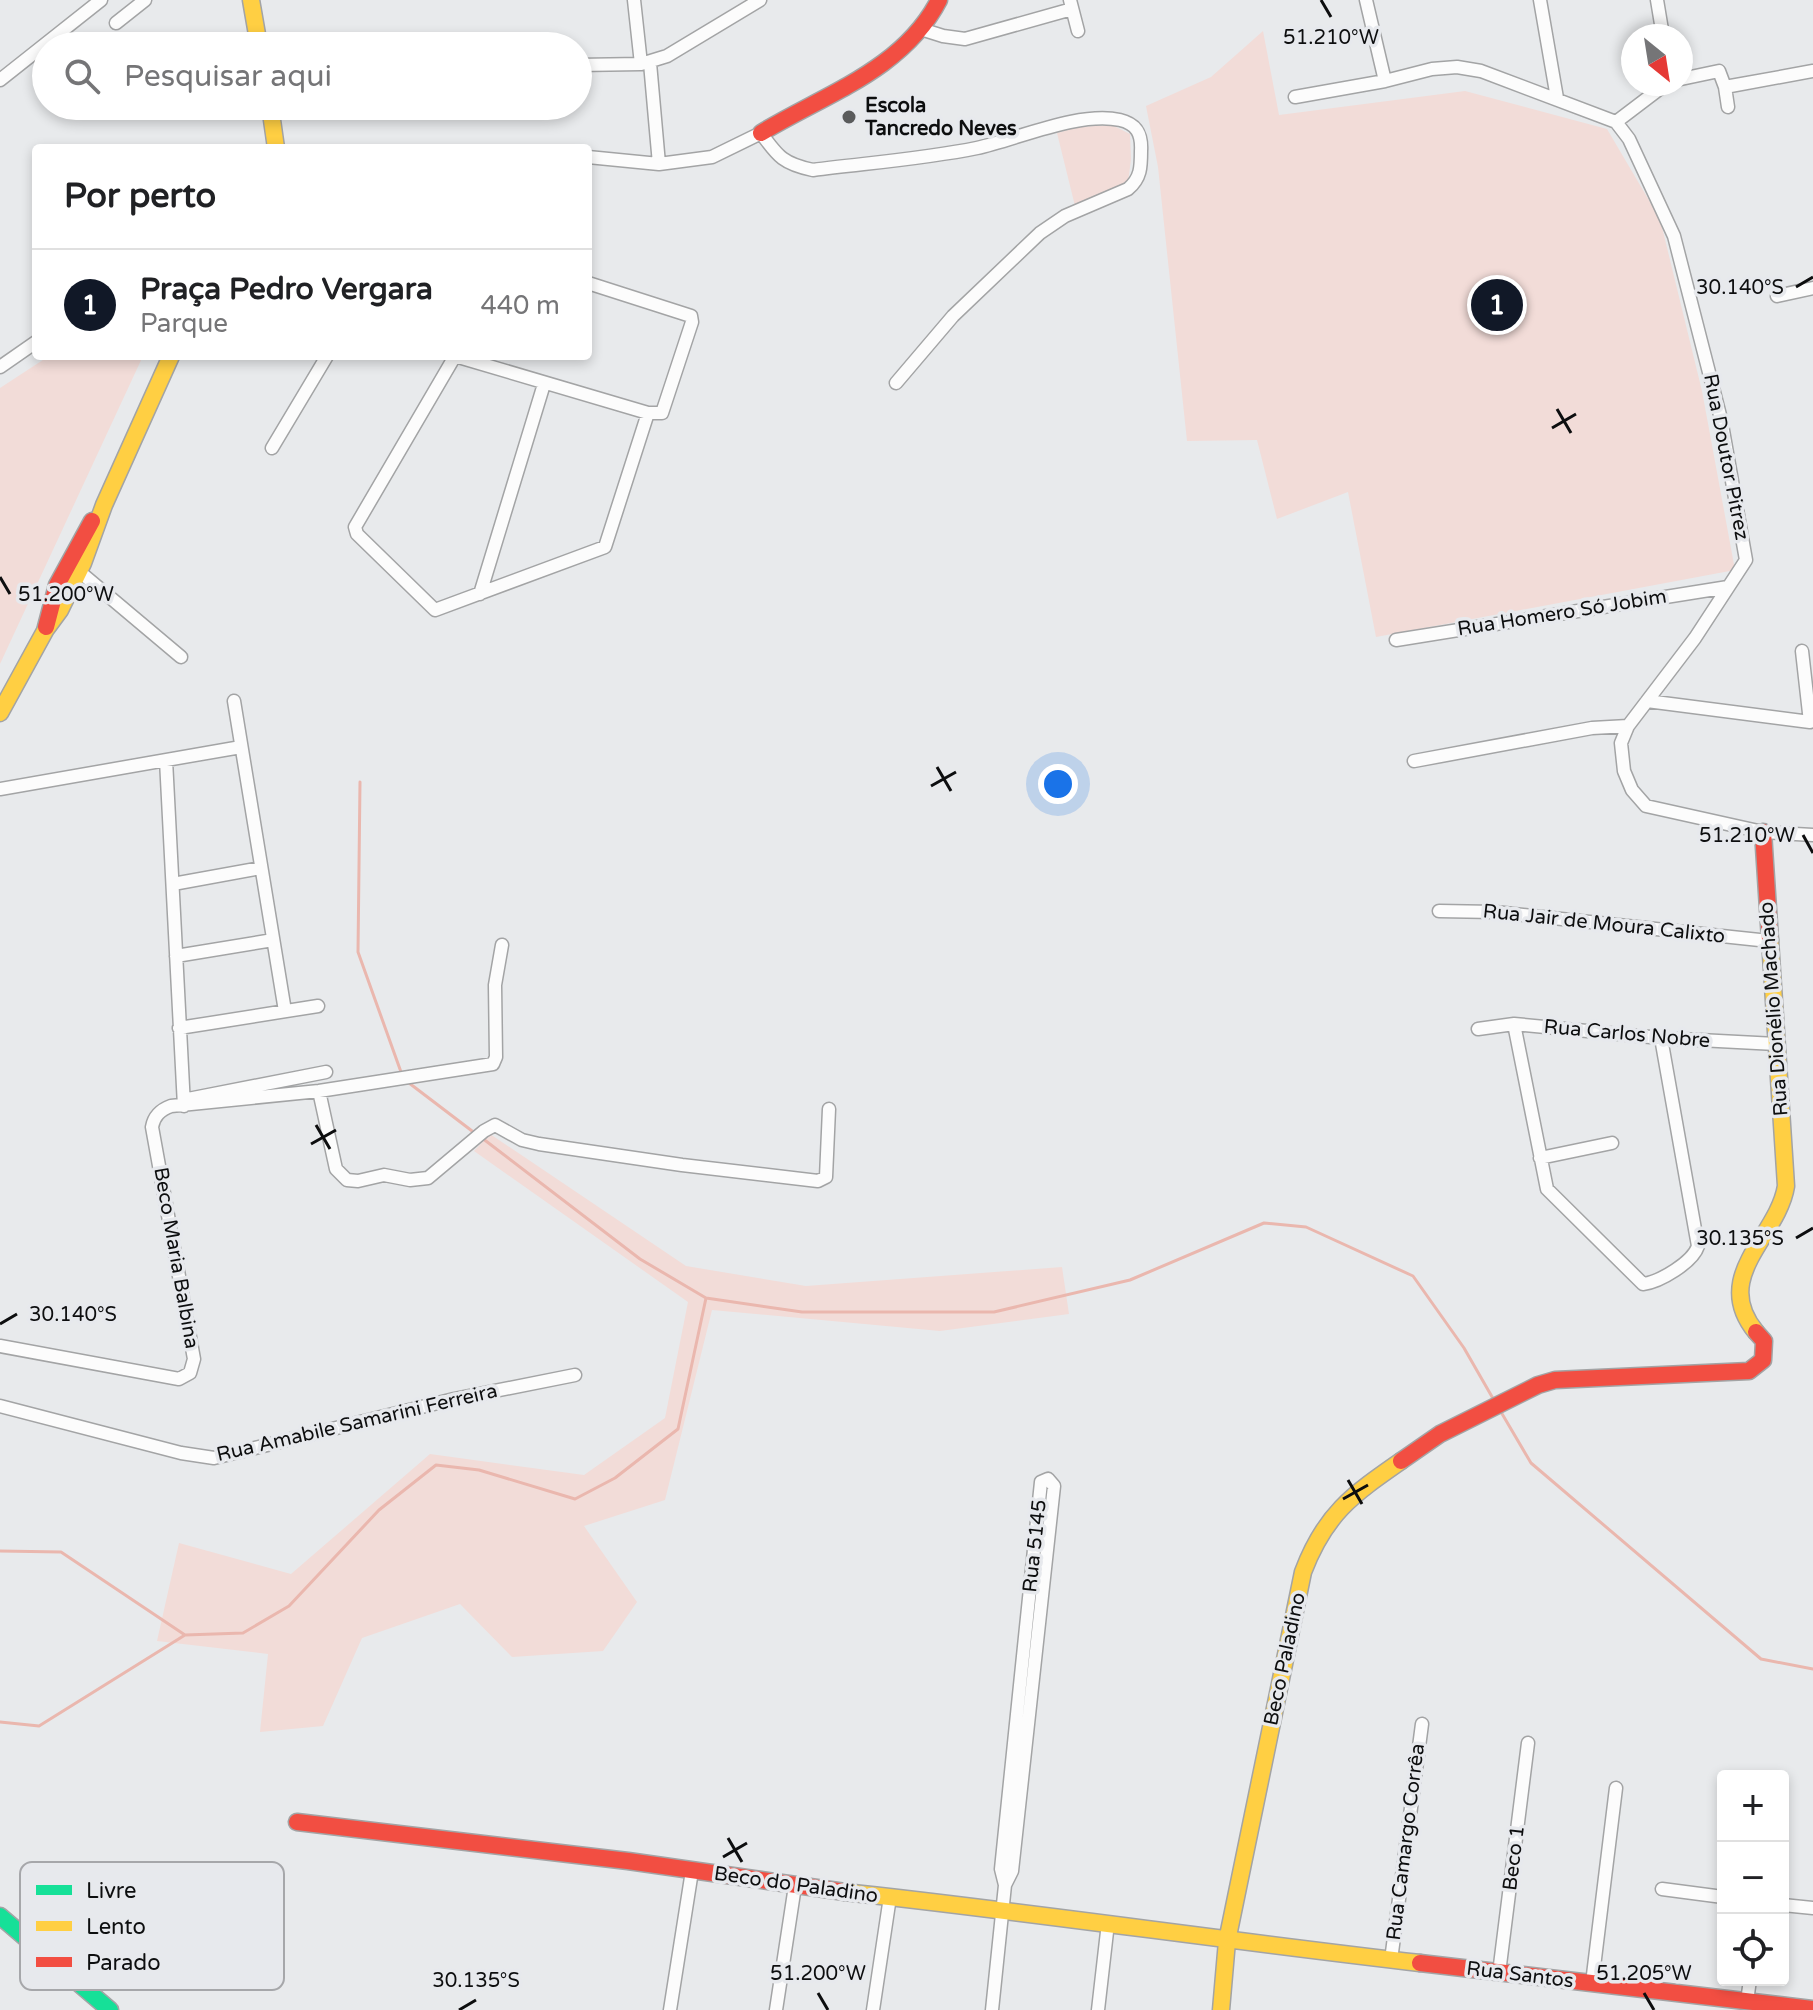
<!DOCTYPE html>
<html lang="pt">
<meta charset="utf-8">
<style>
body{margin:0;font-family:"Varela Round",sans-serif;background:#f6f6f6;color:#202124}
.controls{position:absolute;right:24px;bottom:24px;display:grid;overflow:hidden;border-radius:8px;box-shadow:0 4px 12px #0003}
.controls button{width:72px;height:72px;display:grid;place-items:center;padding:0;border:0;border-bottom:2px solid #e0e0e0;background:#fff;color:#202124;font:40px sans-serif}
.compass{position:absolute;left:1621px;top:24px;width:72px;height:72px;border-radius:50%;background:#fff;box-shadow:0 4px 12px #0003;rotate:150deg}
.you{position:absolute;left:1058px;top:784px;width:28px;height:28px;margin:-20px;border:6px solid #fff;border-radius:50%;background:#1a73e8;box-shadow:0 0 0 12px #1a73e833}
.badge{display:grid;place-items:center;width:52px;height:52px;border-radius:50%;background:#111827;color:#fff;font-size:26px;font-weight:700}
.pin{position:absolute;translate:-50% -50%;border:4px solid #fff;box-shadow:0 2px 8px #0006}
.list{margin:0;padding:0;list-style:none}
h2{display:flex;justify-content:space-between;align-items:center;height:104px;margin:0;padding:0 32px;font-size:34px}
h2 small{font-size:26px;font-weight:400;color:#757577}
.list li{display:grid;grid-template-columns:52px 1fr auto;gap:24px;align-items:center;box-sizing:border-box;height:112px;padding:0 32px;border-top:2px solid #e0e0e0}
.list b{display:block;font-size:30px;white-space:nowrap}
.list p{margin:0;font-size:26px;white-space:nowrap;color:#757577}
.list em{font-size:26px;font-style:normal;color:#757577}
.icon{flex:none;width:44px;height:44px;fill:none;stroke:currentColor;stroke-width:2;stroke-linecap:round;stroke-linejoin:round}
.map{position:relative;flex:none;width:1813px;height:2010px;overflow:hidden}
.search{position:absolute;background:#fff;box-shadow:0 4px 12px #0003;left:32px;top:32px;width:560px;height:88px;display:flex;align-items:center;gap:20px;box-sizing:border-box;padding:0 28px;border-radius:44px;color:#757577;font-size:30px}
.panel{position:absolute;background:#fff;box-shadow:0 4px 12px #0003;left:32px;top:144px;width:560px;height:216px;border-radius:8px}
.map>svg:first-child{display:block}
.green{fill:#f2dcd8}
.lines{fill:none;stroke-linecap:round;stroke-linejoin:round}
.stream{stroke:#eab7ae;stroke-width:3}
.street-casing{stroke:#a3a4a5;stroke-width:15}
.fast-casing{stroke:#a3a4a5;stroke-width:19}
.slow-casing{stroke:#a3a4a5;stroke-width:19}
.jam-casing{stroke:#a3a4a5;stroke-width:19}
.street{stroke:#fcfcfc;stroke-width:12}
.fast{stroke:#16e098;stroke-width:16}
.slow{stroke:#ffcf43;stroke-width:16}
.jam{stroke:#f24e42;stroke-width:16}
.ticks{fill:none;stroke:#0d0e0f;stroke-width:3}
.poi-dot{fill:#5a5b5c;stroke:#e7e9ed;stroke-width:3}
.labels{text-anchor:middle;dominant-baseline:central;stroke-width:7;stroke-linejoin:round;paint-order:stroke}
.poi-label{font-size:20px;font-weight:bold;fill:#0d0e0f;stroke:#e7e9ed;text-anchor:start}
.street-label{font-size:20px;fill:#0d0e0f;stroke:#e7e9ed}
.key{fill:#e7e9ed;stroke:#a6a7aa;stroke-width:2}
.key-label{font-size:22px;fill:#0d0e0f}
.ticks-label{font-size:20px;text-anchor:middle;fill:#0d0e0f;stroke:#e7e9ed;stroke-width:7;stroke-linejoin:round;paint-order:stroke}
</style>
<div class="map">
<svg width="1813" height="2010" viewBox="0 0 1813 2010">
<rect width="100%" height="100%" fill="#e8eaec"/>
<path class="green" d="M1263 31 1279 115 1465 91 1607 129 1660 219 1702 391 1735 570 1376 637 1348 492 1277 519 1257 440 1187 441 1158 167 1146 106 1211 77Z
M1112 125 1130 134 1131 159 1128 183 1075 206 1057 133 1078 127Z
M49 356H143L0 664V388Z
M490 1134 686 1266 806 1286 1062 1267 1069 1314 940 1331 712 1310 665 1500 584 1526 637 1602 603 1651 512 1657 460 1604 362 1638 323 1726 260 1732 268 1654 157 1641 179 1543 291 1574 430 1454 584 1475 665 1418 688 1302 474 1151Z"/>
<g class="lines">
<path class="stream" d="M360 782 358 952 401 1072
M409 1083 476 1134
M482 1138 640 1259 706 1298 802 1312H994L1130 1280 1264 1223 1306 1227 1413 1276 1464 1348 1495 1402
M1501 1412 1531 1463 1761 1659 1813 1669
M0 1551 61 1552 185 1635 243 1633 289 1606 379 1510 436 1465 479 1470 575 1499 615 1478 678 1429 706 1298
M0 1722 39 1726 185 1635"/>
<defs>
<path id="street" d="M634 0 641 64
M1070 0 1078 31
M1366 0 1385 81
M1540 0 1557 98
M1657 0 1663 36
M116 23 145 0
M924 30 943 36 965 39 1072 9
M650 63 659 164
M578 65 641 64 667 56 760 0
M1681 79 1719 71 1725 87 1813 71
M0 80 101 0
M1725 87 1728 107
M1295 97 1385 81 1432 69 1457 67 1481 71 1616 122 1629 139 1674 236 1721 419 1746 560 1695 638 1628 726 1621 743 1624 771 1632 790 1646 806 1763 832 1813 835
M1616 122 1666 84
M588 157 659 164 712 157 761 133C778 157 784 164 813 170 867 163 923 159 977 148 1018 139 1079 111 1120 120 1137 124 1142 134 1141 151 1141 167 1141 178 1128 189L1065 216 1040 233 953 316 896 383
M1777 296 1813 288
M455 356 355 527 357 534 435 610 605 547 648 413
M455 356 648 413H662L692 322 691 316 588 283
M0 367 36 342
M272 448 327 356
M74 567 181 657
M480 594 544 384
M1396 640 1728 587
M234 701 285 1011
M1647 701 1810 722 1802 651
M166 760 184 1106
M1414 761 1592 728 1628 726
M0 789 241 747
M173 884 261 868
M1439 911 1495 912 1769 941
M176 956 273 940
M1514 1024 1547 1189 1643 1284C1660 1282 1693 1262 1698 1246L1661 1038
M179 1028 318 1006
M1478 1029 1514 1024 1661 1038 1776 1044
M319 1091 336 1169 347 1180 358 1181 384 1175 410 1180 428 1178 484 1131 495 1125 522 1140 539 1144 682 1165 818 1181 826 1177 829 1109
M188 1099 326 1072
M1540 1158 1612 1143
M0 1346 179 1379 190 1373 194 1359 152 1127C154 1116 160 1110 171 1106L319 1091 493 1064 496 1057 495 985 502 945
M0 1406 181 1453 214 1458 454 1399 575 1375
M1662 1889 1723 1897
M1783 1905 1813 1908
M1391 1960 1422 1724
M1499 1973 1528 1743
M1592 1983 1616 1788
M1747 2001 1750 1980
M670 2010 692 1871
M776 2010 795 1886
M873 2010 890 1897
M992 2010 1005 1885 1001 1869 1041 1482 1048 1479 1054 1486 1012 1871 1005 1885
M1098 2010 1108 1923"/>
<path id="fast" d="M0 1916 110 2010"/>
<path id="slow" d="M251 0 259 46
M270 106 276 148
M0 713 46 629 60 610 83 563 104 505 171 356
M1756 1332C1710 1276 1778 1237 1786 1186L1770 940
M845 1892C1037 1913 1228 1941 1420 1963
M1221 2010 1227 1941 1303 1572C1325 1514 1352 1495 1401 1461"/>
<path id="jam" d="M761 133C825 94 903 70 939 0
M46 627 57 585 92 521
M1763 832 1770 940
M1401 1461 1440 1434 1538 1385 1555 1380 1749 1371 1763 1360 1764 1341 1756 1332
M297 1822 628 1861 845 1892
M1420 1963 1813 2009"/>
</defs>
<use href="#street" class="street-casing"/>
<use href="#fast" class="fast-casing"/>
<use href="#slow" class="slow-casing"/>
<use href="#jam" class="jam-casing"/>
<use href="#street" class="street"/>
<use href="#fast" class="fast"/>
<use href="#slow" class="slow"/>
<use href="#jam" class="jam"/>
</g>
<path class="ticks" d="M1321 0 1331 17M1796 287 1813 277M1557 409 1571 433M1552 428 1576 414M0 577 10 594M937 767 951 791M931 786 956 772M1803 835 1813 853M316 1125 330 1149M311 1144 336 1130M1796 1238 1813 1228M0 1324 17 1314M1348 1480 1362 1504M1343 1499 1368 1485M728 1838 742 1862M723 1857 747 1843M818 1993 828 2010M1644 1993 1654 2010M459 2010 476 2000"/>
<circle class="poi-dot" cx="849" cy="117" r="8"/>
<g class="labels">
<g class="poi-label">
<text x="865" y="106">Escola<tspan x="865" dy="23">Tancredo Neves</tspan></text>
</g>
<g class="street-label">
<text transform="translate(1726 457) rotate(79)">Rua Doutor Pitrez</text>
<text transform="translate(1562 613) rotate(-9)">Rua Homero Só Jobim</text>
<text transform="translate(1604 924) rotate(6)">Rua Jair de Moura Calixto</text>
<text transform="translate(1774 1009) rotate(-94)">Rua Dionélio Machado</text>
<text transform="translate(1627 1034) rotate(5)">Rua Carlos Nobre</text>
<text transform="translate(176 1258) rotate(80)">Beco Maria Balbina</text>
<text transform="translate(357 1423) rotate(-13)">Rua Amabile Samarini Ferreira</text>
<text transform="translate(1035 1546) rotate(-84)">Rua 5145</text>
<text transform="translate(1285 1659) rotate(-78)">Beco Paladino</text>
<text transform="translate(1406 1842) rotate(-83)">Rua Camargo Corrêa</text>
<text transform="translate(1514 1858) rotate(-83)">Beco 1</text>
<text transform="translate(796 1885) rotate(8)">Beco do Paladino</text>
<text transform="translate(1520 1975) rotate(7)">Rua Santos</text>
</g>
</g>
<rect x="20" y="1862" width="264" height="128" rx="12" class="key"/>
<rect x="36" y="1885" width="36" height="10" fill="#16e098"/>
<rect x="36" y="1921" width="36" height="10" fill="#ffcf43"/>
<rect x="36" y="1957" width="36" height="10" fill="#f24e42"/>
<g class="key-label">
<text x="86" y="1898">Livre</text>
<text x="86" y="1934">Lento</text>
<text x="86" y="1970">Parado</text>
</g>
<g class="ticks-label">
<text x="1331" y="44">51.210°W</text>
<text x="1740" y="294">30.140°S</text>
<text x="66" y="601">51.200°W</text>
<text x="1747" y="842">51.210°W</text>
<text x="1740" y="1245">30.135°S</text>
<text x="73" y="1321">30.140°S</text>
<text x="818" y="1980">51.200°W</text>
<text x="1644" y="1980">51.205°W</text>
<text x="476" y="1987">30.135°S</text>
</g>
</svg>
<div class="controls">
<button>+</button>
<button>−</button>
<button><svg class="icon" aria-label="locate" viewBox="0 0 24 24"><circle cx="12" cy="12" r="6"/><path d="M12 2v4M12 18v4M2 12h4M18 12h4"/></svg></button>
</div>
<svg class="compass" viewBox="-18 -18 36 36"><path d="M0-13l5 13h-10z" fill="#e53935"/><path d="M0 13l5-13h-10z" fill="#757577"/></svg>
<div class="you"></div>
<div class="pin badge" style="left:1497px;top:305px">1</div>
<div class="search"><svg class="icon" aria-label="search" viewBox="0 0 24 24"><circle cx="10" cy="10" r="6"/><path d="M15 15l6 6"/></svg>Pesquisar aqui</div>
<section class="panel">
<h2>Por perto<small></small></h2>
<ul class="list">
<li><span class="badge">1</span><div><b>Praça Pedro Vergara</b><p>Parque</p></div><em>440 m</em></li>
</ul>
</section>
</div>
